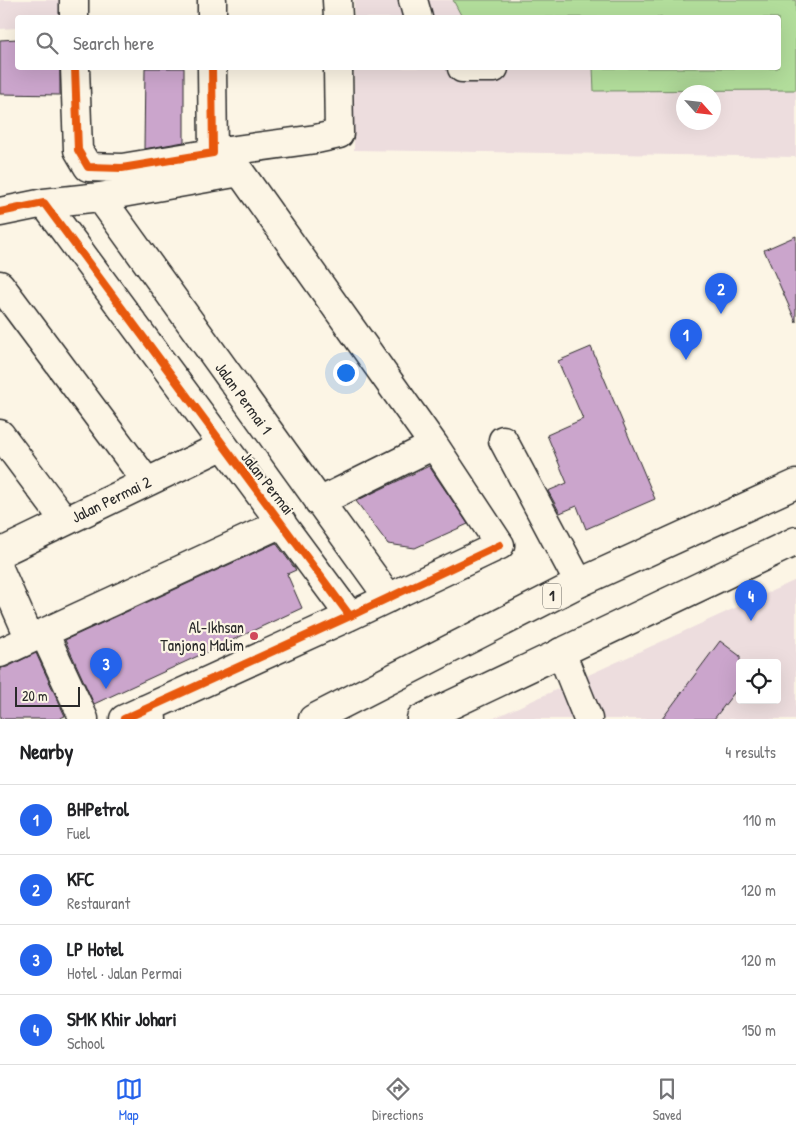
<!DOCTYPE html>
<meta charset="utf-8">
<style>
:root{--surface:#fff;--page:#f2f2f2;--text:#202124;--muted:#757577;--line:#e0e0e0;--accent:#2563eb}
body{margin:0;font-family:"Patrick Hand",sans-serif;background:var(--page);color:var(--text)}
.controls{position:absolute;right:15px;bottom:15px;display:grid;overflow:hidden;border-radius:5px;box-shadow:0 5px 20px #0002}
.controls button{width:45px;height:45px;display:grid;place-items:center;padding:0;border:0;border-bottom:1px solid var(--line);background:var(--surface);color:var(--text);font:25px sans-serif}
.compass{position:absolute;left:676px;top:85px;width:45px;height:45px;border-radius:50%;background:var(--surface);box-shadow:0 5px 20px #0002;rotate:117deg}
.scale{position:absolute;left:15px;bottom:12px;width:65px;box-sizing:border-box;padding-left:5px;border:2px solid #2b2b2b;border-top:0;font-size:14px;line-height:18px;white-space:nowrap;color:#2b2b2b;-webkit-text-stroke:4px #fcf5e5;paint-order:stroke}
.you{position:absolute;left:345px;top:372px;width:18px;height:18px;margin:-12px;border:4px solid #fff;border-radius:50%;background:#1a73e8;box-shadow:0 0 0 8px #1a73e833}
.badge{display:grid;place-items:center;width:32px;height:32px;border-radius:50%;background:var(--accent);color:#fff;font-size:16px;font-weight:700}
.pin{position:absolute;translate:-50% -41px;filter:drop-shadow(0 1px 2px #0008)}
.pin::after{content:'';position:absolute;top:26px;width:18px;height:15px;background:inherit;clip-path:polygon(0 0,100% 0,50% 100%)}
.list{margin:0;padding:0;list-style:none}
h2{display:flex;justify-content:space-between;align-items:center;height:65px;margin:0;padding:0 20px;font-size:21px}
h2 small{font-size:16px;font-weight:400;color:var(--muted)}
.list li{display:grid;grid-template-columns:32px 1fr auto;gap:15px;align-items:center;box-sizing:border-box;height:70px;padding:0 20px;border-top:1px solid var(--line)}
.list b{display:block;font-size:19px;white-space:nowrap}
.list p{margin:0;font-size:16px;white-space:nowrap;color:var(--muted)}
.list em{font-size:16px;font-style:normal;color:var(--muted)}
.icon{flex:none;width:28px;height:28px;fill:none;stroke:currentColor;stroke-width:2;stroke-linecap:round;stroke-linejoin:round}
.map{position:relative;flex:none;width:796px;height:719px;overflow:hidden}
.search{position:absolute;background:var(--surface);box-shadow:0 5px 20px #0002;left:15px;right:15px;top:15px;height:55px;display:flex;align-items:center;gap:12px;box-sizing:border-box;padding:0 18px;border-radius:5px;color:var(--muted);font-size:19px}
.sheet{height:345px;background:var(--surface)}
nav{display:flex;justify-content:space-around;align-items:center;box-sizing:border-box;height:70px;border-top:1px solid var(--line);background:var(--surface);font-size:14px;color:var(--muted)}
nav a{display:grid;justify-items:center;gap:2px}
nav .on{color:var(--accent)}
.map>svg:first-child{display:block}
.built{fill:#edddde;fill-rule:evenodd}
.green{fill:#b2dd9b;stroke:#6e8463}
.building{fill:#cba5cc;stroke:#2b2b2b}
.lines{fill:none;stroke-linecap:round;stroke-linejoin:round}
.minor-casing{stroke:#2b2b2b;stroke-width:31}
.major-casing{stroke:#2b2b2b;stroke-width:31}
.minor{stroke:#fcf5e5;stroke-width:28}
.major{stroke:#fcf5e5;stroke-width:28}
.cycleway-casing{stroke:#fcf5e5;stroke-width:11}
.cycleway{stroke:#e8590c;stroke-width:8}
.poi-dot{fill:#d1495b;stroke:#fcf5e5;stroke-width:2}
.labels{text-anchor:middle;stroke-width:4.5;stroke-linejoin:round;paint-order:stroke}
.shield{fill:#fcf5e5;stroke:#6a6863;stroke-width:1}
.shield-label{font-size:15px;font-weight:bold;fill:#2b2b2b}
.street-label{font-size:16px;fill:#2b2b2b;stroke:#fcf5e5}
.poi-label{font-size:16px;fill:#2b2b2b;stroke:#fcf5e5;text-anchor:end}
</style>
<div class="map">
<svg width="796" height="719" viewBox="0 0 796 719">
<rect width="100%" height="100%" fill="#fcf5e5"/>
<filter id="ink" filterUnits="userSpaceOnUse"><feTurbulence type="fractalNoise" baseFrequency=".02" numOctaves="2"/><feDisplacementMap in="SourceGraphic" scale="10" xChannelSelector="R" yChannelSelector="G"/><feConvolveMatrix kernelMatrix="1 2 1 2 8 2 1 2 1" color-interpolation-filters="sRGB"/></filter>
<g filter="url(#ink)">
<!-- built -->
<path class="built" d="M0,0H61L62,17L18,18L17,28L0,29Z
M354,0H796V157L354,150V68H778V18H354ZM684,92H714V122H684Z
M796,580V719H492ZM740,663H777V700H740Z"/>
<!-- green -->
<path class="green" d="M453,0H796V90L594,91L593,68H778V18L462,17Z"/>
<!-- building -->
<path class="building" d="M18,39V68H60V95L0,94V40Z
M145,68H184V142L144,149Z
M796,236V322L764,250Z
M591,347L655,499L586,529L577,506L560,513L548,491L567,483L547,435L583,419L558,361Z
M429,466L468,524L415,548L388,544L356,501Z
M276,543L296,570L287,574L302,608L94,704L65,640Z
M720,641L740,656V685L714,719H662Z
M36,653L65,716L58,719H0V668L7,667Z"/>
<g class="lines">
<defs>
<path id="minor" d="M74,0V18
M212,0V18
M337,0L338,18
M413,0L418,18
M75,68L78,150L88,167L122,168L213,153L316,139L339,134L338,68
M212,68L213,153
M462,68H494
M100,197L389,598
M44,203L100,197L240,172L434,445L319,502
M0,212L44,203L350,616
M0,285L147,482
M0,434L65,521
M503,440L579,583
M0,553L222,446
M0,571L30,639
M44,633L84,719
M561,652L588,719
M0,653L282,523
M124,719L350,616L500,545L434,445"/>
<path id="major" d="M143,710L152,719
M313,719L579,583L796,484
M421,719L796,541"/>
</defs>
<!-- minor casing -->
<use href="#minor" class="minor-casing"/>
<!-- major casing -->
<use href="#major" class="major-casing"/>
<!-- minor -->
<use href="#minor" class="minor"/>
<!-- major -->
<use href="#major" class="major"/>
<defs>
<path id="cycleway" d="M75,68L78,150L88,167L122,168L213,153L212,68
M0,212L44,203L350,616
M124,719L350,616L500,545"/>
</defs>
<!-- cycleway casing -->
<use href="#cycleway" class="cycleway-casing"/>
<!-- cycleway -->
<use href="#cycleway" class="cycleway"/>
</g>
</g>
<!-- markers -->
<circle class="poi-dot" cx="254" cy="636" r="5"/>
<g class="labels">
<!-- shield labels -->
<rect class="shield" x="543" y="583.5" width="18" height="25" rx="4"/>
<g class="shield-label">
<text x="552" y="601">1</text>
</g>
<!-- street labels -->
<g class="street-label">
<text transform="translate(244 398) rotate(54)" y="6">Jalan Permai 1</text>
<text transform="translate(268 483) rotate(52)" y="6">Jalan Permai</text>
<text transform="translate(111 499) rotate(-26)" y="6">Jalan Permai 2</text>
</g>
<!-- poi labels -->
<g class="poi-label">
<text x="244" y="633">Al-Ikhsan<tspan x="244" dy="18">Tanjong Malim</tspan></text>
</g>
</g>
</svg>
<div class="controls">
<button><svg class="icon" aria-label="locate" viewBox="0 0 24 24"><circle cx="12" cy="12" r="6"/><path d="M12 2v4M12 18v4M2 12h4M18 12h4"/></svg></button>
</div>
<svg class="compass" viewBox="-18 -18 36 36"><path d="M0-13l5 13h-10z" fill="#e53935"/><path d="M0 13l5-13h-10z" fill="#757577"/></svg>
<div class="scale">20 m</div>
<div class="you"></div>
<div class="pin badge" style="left:686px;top:360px">1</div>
<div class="pin badge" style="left:721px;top:314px">2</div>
<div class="pin badge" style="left:106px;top:689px">3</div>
<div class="pin badge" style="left:751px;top:621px">4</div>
<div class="search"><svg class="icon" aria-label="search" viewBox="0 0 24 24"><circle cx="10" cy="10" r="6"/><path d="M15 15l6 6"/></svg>Search here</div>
</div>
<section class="sheet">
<h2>Nearby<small>4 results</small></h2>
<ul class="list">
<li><span class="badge">1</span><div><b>BHPetrol</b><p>Fuel</p></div><em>110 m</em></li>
<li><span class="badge">2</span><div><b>KFC</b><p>Restaurant</p></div><em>120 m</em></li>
<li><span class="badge">3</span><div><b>LP Hotel</b><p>Hotel · Jalan Permai</p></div><em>120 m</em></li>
<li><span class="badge">4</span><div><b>SMK Khir Johari</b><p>School</p></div><em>150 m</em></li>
</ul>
</section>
<nav>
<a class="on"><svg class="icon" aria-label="map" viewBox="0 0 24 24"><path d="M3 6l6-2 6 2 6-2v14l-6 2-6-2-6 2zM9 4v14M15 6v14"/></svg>Map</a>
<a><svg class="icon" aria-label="directions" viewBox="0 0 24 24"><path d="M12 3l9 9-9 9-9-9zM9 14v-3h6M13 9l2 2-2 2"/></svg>Directions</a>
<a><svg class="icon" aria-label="saved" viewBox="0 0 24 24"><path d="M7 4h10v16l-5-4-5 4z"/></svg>Saved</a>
</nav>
